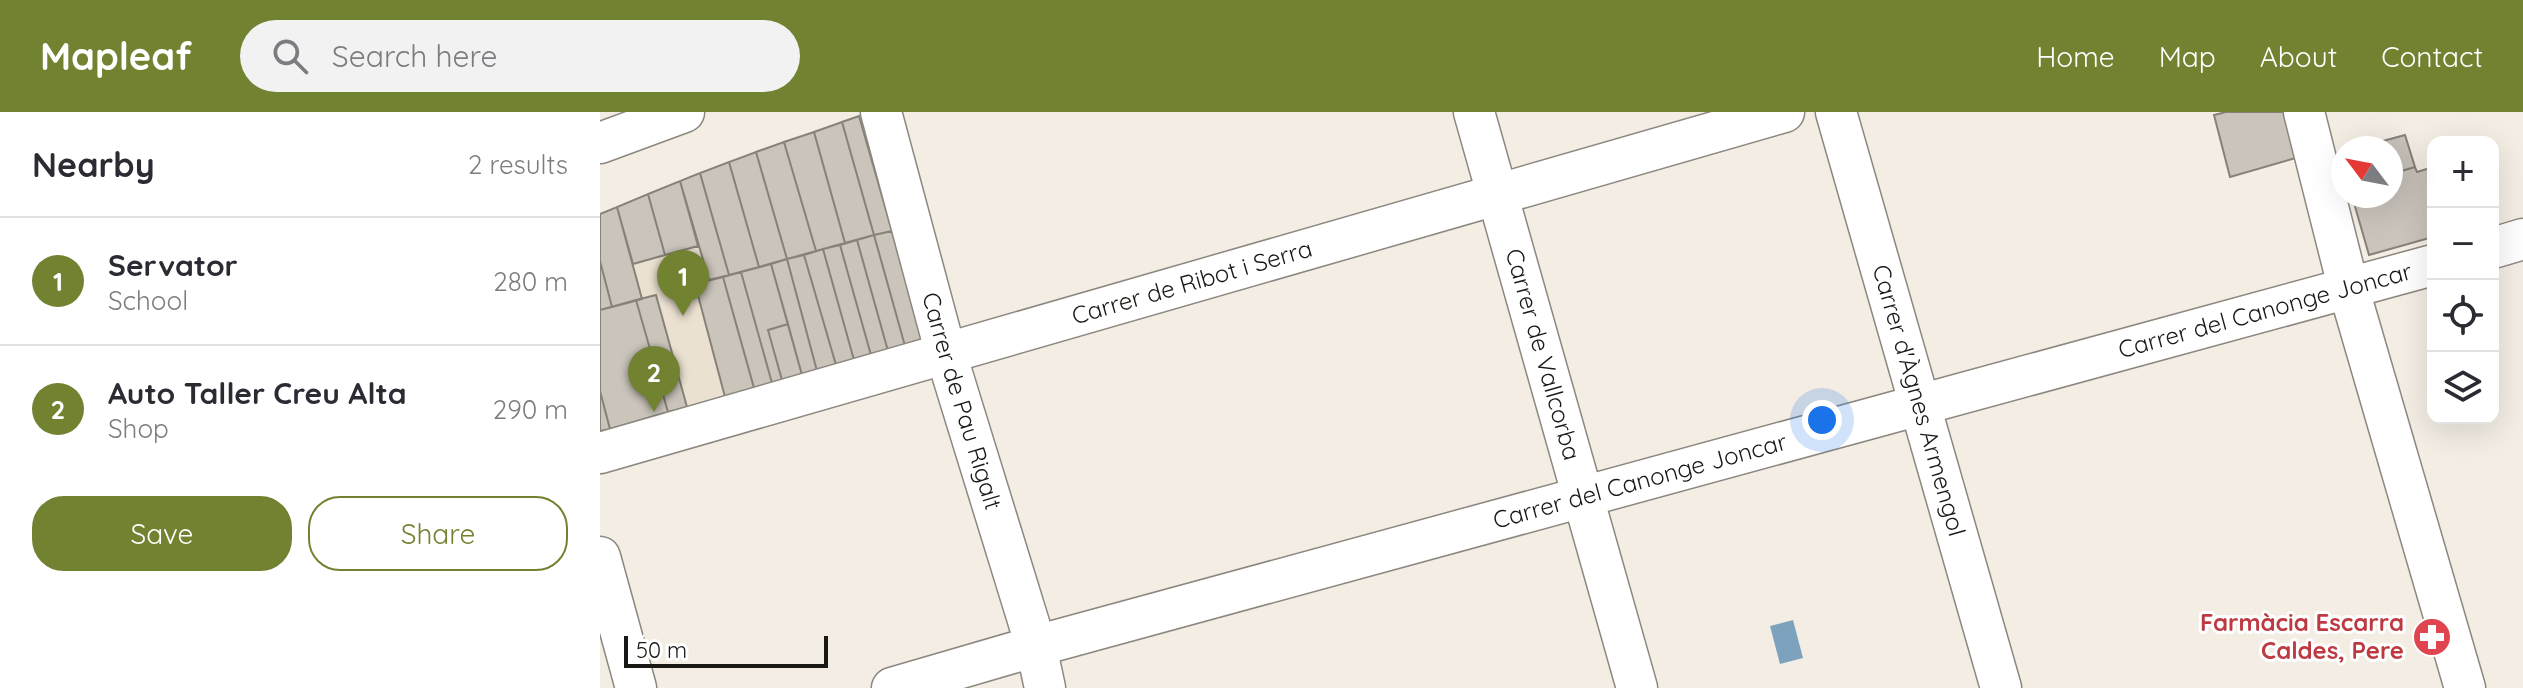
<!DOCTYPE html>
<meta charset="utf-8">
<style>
:root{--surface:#fff;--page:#f2f2f3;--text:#2b2b33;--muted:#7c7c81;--line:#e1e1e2;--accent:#718231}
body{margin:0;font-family:Quicksand,sans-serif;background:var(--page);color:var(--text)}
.controls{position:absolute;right:24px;top:24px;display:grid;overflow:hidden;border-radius:16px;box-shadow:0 8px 32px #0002}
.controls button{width:72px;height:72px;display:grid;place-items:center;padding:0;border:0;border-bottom:2px solid var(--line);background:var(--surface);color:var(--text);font:40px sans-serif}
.compass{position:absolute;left:1731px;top:24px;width:72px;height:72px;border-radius:50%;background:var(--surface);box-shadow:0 8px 32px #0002;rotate:302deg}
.scale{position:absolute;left:24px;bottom:20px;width:204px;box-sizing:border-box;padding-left:8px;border:4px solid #1a1815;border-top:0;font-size:22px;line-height:28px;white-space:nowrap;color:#1a1815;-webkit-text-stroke:6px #fff;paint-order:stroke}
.you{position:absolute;left:1222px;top:308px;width:28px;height:28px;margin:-20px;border:6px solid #fff;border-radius:50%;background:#1a73e8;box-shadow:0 0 0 12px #1a73e833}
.badge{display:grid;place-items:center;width:52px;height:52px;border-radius:50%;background:var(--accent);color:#fff;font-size:26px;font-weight:700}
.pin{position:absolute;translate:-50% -66px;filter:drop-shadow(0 2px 4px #0008)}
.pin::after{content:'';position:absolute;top:42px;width:28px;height:24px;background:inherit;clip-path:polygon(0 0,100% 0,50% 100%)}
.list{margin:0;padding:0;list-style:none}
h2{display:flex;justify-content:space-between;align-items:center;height:104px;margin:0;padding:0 32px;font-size:34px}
h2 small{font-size:26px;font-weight:400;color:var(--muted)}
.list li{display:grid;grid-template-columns:52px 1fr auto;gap:24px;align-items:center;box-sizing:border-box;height:128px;padding:0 32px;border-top:2px solid var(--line)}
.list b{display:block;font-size:30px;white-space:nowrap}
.list p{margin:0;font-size:26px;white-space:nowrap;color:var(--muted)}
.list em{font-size:26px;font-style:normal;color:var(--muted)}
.actions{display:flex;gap:16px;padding:24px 32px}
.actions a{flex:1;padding:18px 0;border:2px solid var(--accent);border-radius:32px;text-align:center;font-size:28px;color:var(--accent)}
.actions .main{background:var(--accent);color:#fff}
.icon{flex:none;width:44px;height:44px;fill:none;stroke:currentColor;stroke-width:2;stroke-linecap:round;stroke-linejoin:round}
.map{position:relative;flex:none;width:1923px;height:576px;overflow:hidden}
header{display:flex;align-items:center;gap:48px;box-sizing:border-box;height:112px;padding:0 40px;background:var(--accent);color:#fff}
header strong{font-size:38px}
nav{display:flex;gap:44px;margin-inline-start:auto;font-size:28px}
.search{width:560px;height:72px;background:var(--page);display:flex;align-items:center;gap:20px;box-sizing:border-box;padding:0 28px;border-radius:44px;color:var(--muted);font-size:30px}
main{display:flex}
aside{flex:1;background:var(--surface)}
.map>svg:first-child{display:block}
.built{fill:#ebe1d1}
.water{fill:#7ca2bd}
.building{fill:#cac4bb;stroke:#878179;stroke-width:2}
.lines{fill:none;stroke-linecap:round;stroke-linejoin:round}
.minor-casing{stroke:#8c877f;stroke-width:43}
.minor{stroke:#fff;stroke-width:40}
.labels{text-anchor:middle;stroke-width:6;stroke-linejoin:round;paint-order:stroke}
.street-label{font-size:24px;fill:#1a1815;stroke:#fff}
.health-label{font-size:24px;font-weight:bold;fill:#be3a42;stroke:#fff;text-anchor:end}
</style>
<header>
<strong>Mapleaf</strong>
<div class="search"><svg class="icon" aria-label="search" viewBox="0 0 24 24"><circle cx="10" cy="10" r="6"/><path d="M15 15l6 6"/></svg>Search here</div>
<nav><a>Home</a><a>Map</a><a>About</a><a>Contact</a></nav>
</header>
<main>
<aside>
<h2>Nearby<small>2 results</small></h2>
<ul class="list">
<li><span class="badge">1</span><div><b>Servator</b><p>School</p></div><em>280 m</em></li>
<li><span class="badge">2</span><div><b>Auto Taller Creu Alta</b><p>Shop</p></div><em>290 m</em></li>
</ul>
<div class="actions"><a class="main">Save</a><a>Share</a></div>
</aside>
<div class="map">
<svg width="1923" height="576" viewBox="0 0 1923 576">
<rect width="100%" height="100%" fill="#f3ede4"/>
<!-- built -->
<path class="built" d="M98,134L109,168L96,172L125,285L87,295L57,183L42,187L33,152Z"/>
<!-- water -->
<path class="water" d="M1193,508L1203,546L1180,552L1170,514Z"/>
<!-- building -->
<path class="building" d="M1626,0H1686L1699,45L1630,65L1614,3Z
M259,4L292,119L274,123L242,10Z
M242,10L274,123L245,131L214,20Z
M214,20L245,131L216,139L184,30Z
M1805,23L1815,55L1791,62V36H1786L1783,29Z
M184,30L216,139L187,147L156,40Z
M156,40L187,147L159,155L129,50Z
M129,50L159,155L129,163L100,61Z
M1815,55L1817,60L1833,55V125L1769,143L1752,84H1791V62Z
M100,61L129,163L109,168L80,69Z
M80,69L98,134L65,143L48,82Z
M48,82L65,143L33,152L17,95Z
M17,95L42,187L12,195L0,149V102Z
M292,119L323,229L305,234L274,123Z
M274,123L305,234L288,239L257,128Z
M257,128L288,239L271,243L240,133Z
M240,133L271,243L254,248L223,137Z
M223,137L254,248L236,253L204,143Z
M204,143L236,253L217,259L187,147Z
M187,147L217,259L202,263L171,152Z
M0,149L12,195L0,198Z
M171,152L188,212L168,218L182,268L172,271L141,160Z
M141,160L172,271L154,276L123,165Z
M123,165L154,276L125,285L95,172Z
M56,183L87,295L68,300L36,188Z
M36,188L68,300L10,317L0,279V198Z
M188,212L202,263L182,268L168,218Z
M0,279L10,317L0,319Z"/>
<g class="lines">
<defs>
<g id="minor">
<path id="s1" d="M281,0L346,242L436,534L445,576"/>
<path id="s2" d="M874,0L1037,576"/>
<path id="s3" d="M1236,0L1401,576"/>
<path d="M1704,0L1749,178L1865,576"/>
<path d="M0,31L84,0"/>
<path d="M1893,136L1923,127"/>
<path id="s4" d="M0,341L1184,0"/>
<path d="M0,445L36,576"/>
<path id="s5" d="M292,576L436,534L1833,153"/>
</g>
</defs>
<!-- minor casing -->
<use href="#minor" class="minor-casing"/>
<!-- minor -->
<use href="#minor" class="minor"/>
</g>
<!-- icons -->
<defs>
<symbol id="pharmacy-disc" viewBox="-11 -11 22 22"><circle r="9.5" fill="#e0444e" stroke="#fff"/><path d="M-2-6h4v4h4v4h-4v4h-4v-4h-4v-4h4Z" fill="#fff"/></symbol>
</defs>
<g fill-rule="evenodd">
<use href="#pharmacy-disc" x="1810" y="503" width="44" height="44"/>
</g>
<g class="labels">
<!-- street labels -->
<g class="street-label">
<text dy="8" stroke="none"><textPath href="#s4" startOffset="616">Carrer de Ribot i Serra</textPath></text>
<text dy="8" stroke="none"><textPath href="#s5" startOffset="1424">Carrer del Canonge Joncar</textPath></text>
<text dy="8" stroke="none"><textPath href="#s2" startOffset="252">Carrer de Vallcorba</textPath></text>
<text dy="8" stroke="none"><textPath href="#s3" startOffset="300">Carrer d'Àgnes Armengol</textPath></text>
<text dy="8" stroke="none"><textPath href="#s1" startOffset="300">Carrer de Pau Rigalt</textPath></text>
<text dy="8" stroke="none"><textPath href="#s5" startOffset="776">Carrer del Canonge Joncar</textPath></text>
</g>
<!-- health labels -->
<g class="health-label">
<text x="1804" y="519">Farmàcia Escarra<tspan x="1804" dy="28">Caldes, Pere</tspan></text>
</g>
</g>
</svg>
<div class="controls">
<button>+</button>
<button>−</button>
<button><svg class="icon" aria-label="locate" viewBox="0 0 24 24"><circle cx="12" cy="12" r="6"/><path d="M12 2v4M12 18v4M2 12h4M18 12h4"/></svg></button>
<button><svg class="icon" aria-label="layers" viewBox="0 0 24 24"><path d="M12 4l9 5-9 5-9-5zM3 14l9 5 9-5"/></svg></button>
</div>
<svg class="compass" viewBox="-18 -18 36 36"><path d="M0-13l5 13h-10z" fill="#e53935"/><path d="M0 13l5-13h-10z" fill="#7c7c81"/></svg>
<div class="scale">50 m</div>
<div class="you"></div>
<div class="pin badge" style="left:83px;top:204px">1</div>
<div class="pin badge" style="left:54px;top:300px">2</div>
</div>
</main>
